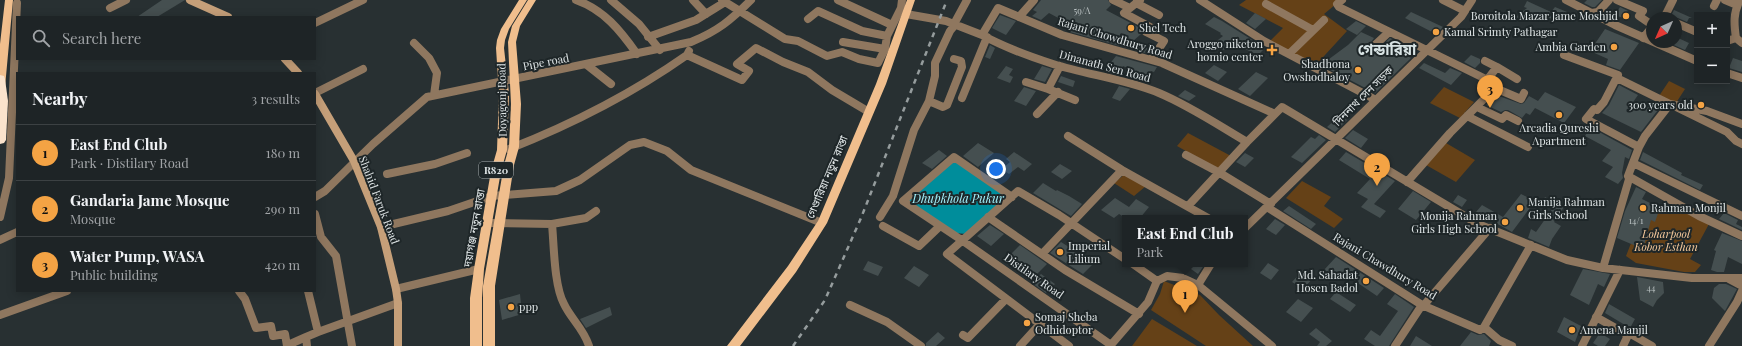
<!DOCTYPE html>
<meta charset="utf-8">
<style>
:root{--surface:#1e2426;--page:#2b3032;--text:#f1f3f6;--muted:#a1a4a7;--line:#3c4143;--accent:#f4a344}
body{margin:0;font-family:"Playfair Display","Noto Sans Bengali",serif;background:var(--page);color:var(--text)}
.controls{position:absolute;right:12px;top:12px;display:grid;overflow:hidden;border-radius:0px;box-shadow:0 2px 10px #0003}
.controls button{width:36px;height:36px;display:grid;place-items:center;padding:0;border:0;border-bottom:1px solid var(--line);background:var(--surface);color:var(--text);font:20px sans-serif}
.compass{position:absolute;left:1646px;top:12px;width:36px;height:36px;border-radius:50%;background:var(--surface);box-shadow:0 2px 10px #0003;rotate:225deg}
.you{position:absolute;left:996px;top:169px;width:14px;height:14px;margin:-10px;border:3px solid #fff;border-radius:50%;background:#1a73e8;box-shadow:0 0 0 6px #1a73e833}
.badge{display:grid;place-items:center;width:26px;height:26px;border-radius:50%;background:var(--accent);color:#111;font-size:13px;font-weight:700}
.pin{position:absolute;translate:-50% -33px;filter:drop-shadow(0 1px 2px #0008)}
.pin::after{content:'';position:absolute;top:21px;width:14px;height:12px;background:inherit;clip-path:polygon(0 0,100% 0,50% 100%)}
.popup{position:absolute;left:1122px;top:215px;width:126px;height:52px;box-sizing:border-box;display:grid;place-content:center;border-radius:0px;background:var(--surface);filter:drop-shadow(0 1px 3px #0005);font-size:13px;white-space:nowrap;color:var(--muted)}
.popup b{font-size:15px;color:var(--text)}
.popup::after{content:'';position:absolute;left:50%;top:100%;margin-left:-8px;border:8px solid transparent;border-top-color:var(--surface)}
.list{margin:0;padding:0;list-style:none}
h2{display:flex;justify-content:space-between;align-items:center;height:52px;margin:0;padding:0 16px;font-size:17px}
h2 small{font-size:13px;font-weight:400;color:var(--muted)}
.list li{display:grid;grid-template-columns:26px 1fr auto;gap:12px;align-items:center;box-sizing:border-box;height:56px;padding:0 16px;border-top:1px solid var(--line)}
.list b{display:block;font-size:15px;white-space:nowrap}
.list p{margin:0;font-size:13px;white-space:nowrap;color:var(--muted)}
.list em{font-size:13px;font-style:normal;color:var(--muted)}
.icon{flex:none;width:22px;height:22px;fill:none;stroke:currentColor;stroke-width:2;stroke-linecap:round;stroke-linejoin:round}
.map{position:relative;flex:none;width:1742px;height:346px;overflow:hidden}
.search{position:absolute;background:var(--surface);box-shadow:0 2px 10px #0003;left:16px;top:16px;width:300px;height:44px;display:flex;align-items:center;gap:10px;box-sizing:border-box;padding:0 14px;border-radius:0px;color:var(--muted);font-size:15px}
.panel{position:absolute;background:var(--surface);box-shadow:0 2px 10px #0003;left:16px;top:72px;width:300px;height:220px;border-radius:0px}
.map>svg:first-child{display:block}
.green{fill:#654117}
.water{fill:#008d9b}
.building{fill:#454f50}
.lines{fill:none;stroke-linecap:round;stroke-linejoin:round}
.street{stroke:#8f775f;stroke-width:8}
.secondary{stroke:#c59f79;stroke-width:8}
.primary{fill:#f0be8d;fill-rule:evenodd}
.highway{fill:#fbe3cc;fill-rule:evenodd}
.rail{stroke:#959c9d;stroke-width:2.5;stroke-dasharray:5 5;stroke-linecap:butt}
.poi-dot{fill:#f4a344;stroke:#1e2628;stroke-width:1.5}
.labels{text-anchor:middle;stroke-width:4;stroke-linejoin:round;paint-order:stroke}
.number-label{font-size:9px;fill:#b9c0c1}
.shield{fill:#1e2628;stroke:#a6acae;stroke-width:1}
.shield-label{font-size:10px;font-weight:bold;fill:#e0e6e7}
.poi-label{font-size:11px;fill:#e0e6e7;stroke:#1e2628;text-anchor:start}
.street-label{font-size:11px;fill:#e0e6e7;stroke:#1e2628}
.park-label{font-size:11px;font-style:italic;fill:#f7ca9c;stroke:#1e2628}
.water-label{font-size:12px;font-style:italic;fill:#a1f0fb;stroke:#1e2628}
.district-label{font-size:15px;font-weight:bold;fill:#d8e3e4;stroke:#1e2628}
</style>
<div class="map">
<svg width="1742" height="346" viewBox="0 0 1742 346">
<rect width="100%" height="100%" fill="#283032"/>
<!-- green -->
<path class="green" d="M1246,0H1341L1324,14L1347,31L1314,67L1269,42L1283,28L1239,5Z
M1669,81L1685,89L1676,103L1659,96Z
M1444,87L1474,102L1460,118L1430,103Z
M1188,133L1231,156L1219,170L1177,146Z
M1446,143L1475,160L1456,182L1426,165Z
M1125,174L1146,186L1134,196L1114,183Z
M1302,181L1331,197L1324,206L1343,219L1334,228L1286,198Z
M1652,206L1672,214L1677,207L1709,224L1690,259L1701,265L1695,272H1684L1636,263L1626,256L1637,228Z
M1164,281L1200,295L1219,315L1253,346H1206L1151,310L1160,294Z
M1152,319L1197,346H1132Z"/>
<!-- water -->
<path class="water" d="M955,160L1008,197L967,234L954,233L907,201Z"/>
<!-- building -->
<path class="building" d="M162,0H185L157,17H137Z
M1041,0H1108L1111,5L1106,10L1142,29L1141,34L1132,42L1152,50L1149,54L1070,32L1075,27L1049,13L1041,20L1032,16L1037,12L1033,10Z
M1587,0H1602L1595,7H1592L1584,3Z
M1527,1L1551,12L1555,7L1567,12L1559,22L1536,12L1527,22L1516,17L1527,8L1524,7Z
M1620,7L1628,11L1623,18L1615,15Z
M1674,10L1692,18H1689L1687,22L1678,18H1670Z
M1411,12L1426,19L1443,27L1436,34L1405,18Z
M1255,13L1266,19L1255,29L1246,23Z
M1000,15L1016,21L1006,35L992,28Z
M1214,17L1222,21L1265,48L1258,55L1232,43L1224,50L1213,44L1223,36L1220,34L1221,33L1205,24Z
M1356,21L1366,26L1357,35L1346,29Z
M1605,29L1639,43L1620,70L1606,65L1608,59L1590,51Z
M1361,32L1374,38L1369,45V48L1372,51L1377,50L1390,38L1402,44L1395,50L1411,58L1375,93L1321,65L1348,45Z
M1676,37L1689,43L1685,50L1667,42H1676Z
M990,45L995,48L990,59L985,57Z
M1471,55L1480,59V63L1475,68L1464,62Z
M1116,56L1157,67L1154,72L1151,71L1143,82L1134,79L1139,73L1123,66L1118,75L1104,71Z
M1733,58L1742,61V72L1729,68Z
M1424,63L1445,73L1450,68L1462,73L1451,85L1419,68Z
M1214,65L1227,72L1218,81L1205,73Z
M1006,66L1013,69L1009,75L1013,77L1010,83L997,78Z
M1042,66L1052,69L1045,82L1034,79Z
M1256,72L1268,78L1250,96L1238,89Z
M1061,76L1075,81L1073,87L1058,82Z
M1619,85L1638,95L1631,105L1645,111L1652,101L1661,106L1641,132L1602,113L1609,105Z
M1119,86L1130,89L1120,101L1112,98Z
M1024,87L1036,91L1026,106L1014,101Z
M1185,90L1196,96L1189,101L1178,96Z
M1545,92L1576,107L1564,123L1535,108L1530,115L1526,113L1522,118L1508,110H1505L1501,112L1486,105L1496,95L1521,104L1524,103L1529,96L1538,101Z
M1339,116L1347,120L1335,132L1327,127Z
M1590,127L1632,150L1629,159L1625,157L1622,173L1623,178L1618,184L1605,177L1613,167L1602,161L1611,150L1585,136Z
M1353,130L1368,139L1361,148L1345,138Z
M1319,135L1326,140L1302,163L1291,157L1311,137L1315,139Z
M978,143L994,153L978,167L963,156Z
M939,150L947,156L932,169L922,163Z
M1014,152L1032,164L1024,171L1018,167L1009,174L1002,169L1010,162L1006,159Z
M1346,152L1395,181L1374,204L1386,211L1380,218L1361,207L1368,199L1357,193L1370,179L1339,160Z
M1643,152L1682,173L1681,175L1703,185L1700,190L1640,160Z
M1245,153L1254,158L1245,167L1236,162Z
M1060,164L1072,171L1062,179L1051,172Z
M1043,183L1056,191L1057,190L1069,196L1082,204L1071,216L1033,193Z
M1636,187L1646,192L1642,199L1660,208L1655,222L1651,220L1643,249L1617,238L1625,211Z
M1413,191L1431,202L1416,220L1398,209Z
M1521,194L1535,201L1512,232L1476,212L1482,205L1503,217Z
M1458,195L1467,200L1462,207L1453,202Z
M1545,197L1564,207L1554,222L1561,226L1552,239L1549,247L1528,238L1531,229L1536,232L1553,208L1542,203Z
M1115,198L1129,207L1136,199L1149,207L1140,218H1126L1119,214L1114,218L1101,210Z
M1289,206L1316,224L1311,229L1283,211Z
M1724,213L1738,220L1736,224L1742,227V230L1719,219Z
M1275,219L1285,225L1276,235L1266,229Z
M990,225L1004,234L991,246L977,236Z
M1722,233L1742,241V264L1728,257L1724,272H1717L1711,270L1716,251L1714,250Z
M1061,242L1094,263L1083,274L1050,253Z
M1020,245L1047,264L1036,275L1009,256Z
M1336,257L1384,288L1377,296L1343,273L1337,279L1324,270Z
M868,261L883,267L878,276L863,270Z
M1268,263L1279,270L1271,280L1260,273Z
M1184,264H1205L1198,274Z
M914,266L929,275L919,287L904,278Z
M1304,269L1315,276L1303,289L1292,282Z
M1583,269L1610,274L1604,287L1598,284L1589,305L1570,295Z
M1041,274L1055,284L1046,293L1032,283Z
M1637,277L1663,282L1664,293L1657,300L1653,307L1640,300Z
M1719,284H1726L1737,289L1725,311L1712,298L1714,288Z
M1336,292L1356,305L1350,312L1330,299Z
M520,294L522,314L502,320L499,300Z
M1395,294L1414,307L1389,346H1375L1364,339L1371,330L1380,336L1398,311L1387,304Z
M1298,299L1313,308L1301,322L1286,312Z
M1609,304L1635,319L1630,328L1605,313Z
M610,307L612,315L586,328L580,319Z
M1564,317L1581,326L1575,342L1557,332Z
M1316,328L1332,341L1326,346H1317L1320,342L1309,334Z
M938,332L945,338L936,346H926V343Z
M1471,332L1478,335L1484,334L1491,341L1489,346H1460Z
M1600,333L1610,339L1605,346H1598L1593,343Z
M1416,336L1432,346H1410Z"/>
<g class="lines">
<!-- street -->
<path class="street" d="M576,0C604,10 620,30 637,54
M611,0L639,24L660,50
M693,0L706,14
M722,0L785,39L798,41L827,56L842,52L859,59L878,63L885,49L887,36L901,8L902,0
M838,0L892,25
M1113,0L1130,8
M1140,0L1124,13L1152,28L1146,32L1164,41L1152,59
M1200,0L1264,41L1376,100
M1342,0L1337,4L1339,7L1498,85L1450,133L1407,182
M1443,0L1465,11
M1566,0L1615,25L1697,61
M1617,0L1643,11L1639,16L1652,25
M1725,0L1737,5
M1740,0C1733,13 1734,24 1736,38L1742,43
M1136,3L1159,15
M1266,4L1313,30
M1714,6L1717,0
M110,8L126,0
M1592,13L1598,12L1609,0
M906,14L946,21L982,35L998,8L1062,35L1162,63L1275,114L1282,107L1478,224L1567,260L1603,268L1692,278H1742
M1019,17L1034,0
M1664,18L1673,0
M808,19L818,11L862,31L887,36
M315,23L363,0
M1676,23L1697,32
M954,24L967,0
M982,35C1004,47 1028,56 1053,64C1088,75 1125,79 1159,93C1190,106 1218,125 1247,142L1275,114
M648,37L696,20L725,2
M1643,38L1652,27
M1727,41L1736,38
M843,42L885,49
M414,43L429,58L437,73L434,95
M1374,46L1389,32
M1289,54L1324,20
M687,55L742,80L749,71L737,64L756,48L783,62L808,72L832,90L869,112
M1564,55L1618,75L1604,102L1597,110L1594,109L1586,119L1639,147
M1485,61L1497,67
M587,65L611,84
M1060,66L1048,89L1075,100
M1727,73L1742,78
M1617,78L1727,132L1736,141L1742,144
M1487,80L1497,67L1517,79
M1026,82L1048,89
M1495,88L1521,99L1524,93
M315,93L363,69
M962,98L987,37
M929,101L943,107L947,105L962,67L961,61L954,59
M1477,107L1502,119L1506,115L1518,121
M1037,114L1058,92
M1467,116L1528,147
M1068,136L1122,170L1208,218
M509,149C570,125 633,93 687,55L689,51
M1186,155L1220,173L1271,204
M1633,163L1742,216
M387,174L435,164L467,153
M1628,176L1699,216L1742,236
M315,197L325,191L373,144L427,97L691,42C718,31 731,20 751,0
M1012,197L954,157L903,201L963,241L1111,345
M1188,206L1247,142
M1267,207L1422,305L1480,330L1484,327L1499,340L1512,346
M315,214L321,237L336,256L352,346
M0,217L9,178L17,3
M880,217L893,196L914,130L929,101L935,76V63L950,31L955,25
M988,217L1065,270L1139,314
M488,223L552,224L586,218L596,211
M552,224C554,245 554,286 564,304C571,319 584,329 589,346
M883,226L919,246L940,226
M381,227L448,211L492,196L556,191L580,180L630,145L644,142L667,151L691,170L822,223
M1245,228L1461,17L1472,0
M0,240L17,232
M1042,254L1122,170
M1133,264L1157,281
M1603,268L1629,179L1628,176L1639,147L1645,136L1670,104L1707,111L1742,124
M1729,279L1742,286
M1198,285L1211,264
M396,289L479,269
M239,291L245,299L256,328L271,326L273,336L285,334L287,346
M850,305L887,322L921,346
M1424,305L1490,228
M0,315L67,291
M1596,317L1628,335
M1484,327L1531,245
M318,332L398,303
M963,335L968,338L1006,299
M288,345L306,337
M307,346L306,337L318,332L308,291
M1020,346L1040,324
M1069,346L947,254L1018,191L1059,215L1125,259
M1110,346L1148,302L1157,281L1167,276L1183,278L1198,285L1272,346
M1395,346L1422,305
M1582,346L1620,270
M1623,346L1629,333L1652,346
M1709,346L1737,302L1742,291"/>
<!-- secondary -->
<path class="secondary" d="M190,0L228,17
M285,59L298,73
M315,94L354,161L381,227L396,289L398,303V346"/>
<!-- primary -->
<path class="primary" d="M5,0H13L5,87L0,90V44Z
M519,0H527L509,29L505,40L504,48L509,94L507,150L501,171L484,269L482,298V346H470V298L474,269L491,171L497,150L499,94L496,48L497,40L501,29Z
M528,0H536L520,26L516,42L521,104L519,147L514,165L495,286V346H483V286L504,165L509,147L511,104L508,42L512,26Z
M907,0H915L886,84L827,223L796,272L740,346H727L788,266L818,221L876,84Z"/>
<!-- highway -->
<path class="highway" d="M0,75L4,76L5,79L8,101L6,140L4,143L0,144Z"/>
<!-- rail -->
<path class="rail" d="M793,346L825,300L861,218L947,0"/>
</g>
<!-- markers -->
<g class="poi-dot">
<circle cx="1626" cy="16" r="4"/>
<circle cx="1131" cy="28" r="4"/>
<circle cx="1436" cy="32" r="4"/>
<circle cx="1614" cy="47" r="4"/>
<path d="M1270 44h4v4h4v4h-4v4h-4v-4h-4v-4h4z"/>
<circle cx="1358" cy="70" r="4"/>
<circle cx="1701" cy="105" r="4"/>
<circle cx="1559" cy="115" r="4"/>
<circle cx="1520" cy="208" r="4"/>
<circle cx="1643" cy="208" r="4"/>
<circle cx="1505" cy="222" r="4"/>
<circle cx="1060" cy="252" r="4"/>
<circle cx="1366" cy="281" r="4"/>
<circle cx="511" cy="307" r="4"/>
<circle cx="1027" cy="323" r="4"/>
<circle cx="1572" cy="330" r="4"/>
</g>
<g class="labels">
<!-- number labels -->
<g class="number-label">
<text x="1082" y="14">59/A</text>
<text x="1636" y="224">14/1</text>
<text x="1651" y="291">44</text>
</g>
<!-- shield labels -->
<rect class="shield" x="479" y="162" width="34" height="16" rx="3"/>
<g class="shield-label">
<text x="496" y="174">R820</text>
</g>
<!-- poi labels -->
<g class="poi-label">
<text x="1618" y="20" text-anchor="end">Boroitola Mazar Jame Moshjid</text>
<text x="1139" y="32">Shel Tech</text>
<text x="1444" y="36">Kamal Srimty Pathagar</text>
<text x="1263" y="48" text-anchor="end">Aroggo niketon<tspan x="1263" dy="13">homio center</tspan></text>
<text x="1606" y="51" text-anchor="end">Ambia Garden</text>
<text x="1350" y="68" text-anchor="end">Shadhona<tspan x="1350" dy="13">Owshodhaloy</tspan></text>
<text x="1693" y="109" text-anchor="end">300 years old</text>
<text x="1559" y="132" text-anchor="middle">Arcadia Qureshi<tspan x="1559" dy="13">Apartment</tspan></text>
<text x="1528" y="206">Manija Rahman<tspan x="1528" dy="13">Girls School</tspan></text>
<text x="1651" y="212">Rahman Monjil</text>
<text x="1497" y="220" text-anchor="end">Monija Rahman<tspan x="1497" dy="13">Girls High School</tspan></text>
<text x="1068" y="250">Imperial<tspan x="1068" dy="13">Lilium</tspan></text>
<text x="1358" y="279" text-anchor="end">Md. Sahadat<tspan x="1358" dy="13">Hosen Badol</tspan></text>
<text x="519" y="311">ppp</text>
<text x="1035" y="321">Somaj Sheba<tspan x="1035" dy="13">Odhidoptor</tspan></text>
<text x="1580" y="334">Amena Manjil</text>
</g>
<!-- street labels -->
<g class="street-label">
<text transform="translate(1115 38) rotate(17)" y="4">Rajani Chowdhury Road</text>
<text transform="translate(546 62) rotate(-11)" y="4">Pipe road</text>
<text transform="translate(1105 66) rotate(15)" y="4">Dinanath Sen Road</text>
<text transform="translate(1363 96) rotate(-45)" y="4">দিননাথ সেন সড়ক</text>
<text transform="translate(502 100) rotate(-91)" y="4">Doyagonj Road</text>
<text transform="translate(827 177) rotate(-67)" y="4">গেণ্ডারিয়া নতুন রাস্তা</text>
<text transform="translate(379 200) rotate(69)" y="4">Shahid Faruk Road</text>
<text transform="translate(474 228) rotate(-80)" y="4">দয়াগঞ্জ নতুন রাস্তা</text>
<text transform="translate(1385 266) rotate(31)" y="4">Rajani Chawdhury Road</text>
<text transform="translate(1034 276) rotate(35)" y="4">Distilary Road</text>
</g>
<!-- park labels -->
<g class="park-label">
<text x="1666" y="238">Loharpool<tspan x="1666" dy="13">Kobor Esthan</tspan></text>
</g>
<!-- water labels -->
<g class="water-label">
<text x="958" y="203">Dhupkhola Pukur</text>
</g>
<!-- district labels -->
<g class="district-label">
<text x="1387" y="55">গেন্ডারিয়া</text>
</g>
</g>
</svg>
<div class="controls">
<button>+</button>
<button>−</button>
</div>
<svg class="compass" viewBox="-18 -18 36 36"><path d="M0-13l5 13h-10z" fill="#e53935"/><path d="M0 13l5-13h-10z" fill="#a1a4a7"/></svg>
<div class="you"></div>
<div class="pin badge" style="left:1185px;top:313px">1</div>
<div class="popup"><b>East End Club</b>Park</div>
<div class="pin badge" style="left:1377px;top:186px">2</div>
<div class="pin badge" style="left:1490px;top:108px">3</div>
<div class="search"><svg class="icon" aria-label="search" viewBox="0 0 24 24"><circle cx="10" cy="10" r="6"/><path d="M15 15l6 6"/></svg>Search here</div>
<section class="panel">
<h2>Nearby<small>3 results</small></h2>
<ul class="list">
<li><span class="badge">1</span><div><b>East End Club</b><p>Park · Distilary Road</p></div><em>180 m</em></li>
<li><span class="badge">2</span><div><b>Gandaria Jame Mosque</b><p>Mosque</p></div><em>290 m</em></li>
<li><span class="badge">3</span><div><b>Water Pump, WASA</b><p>Public building</p></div><em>420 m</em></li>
</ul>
</section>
</div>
